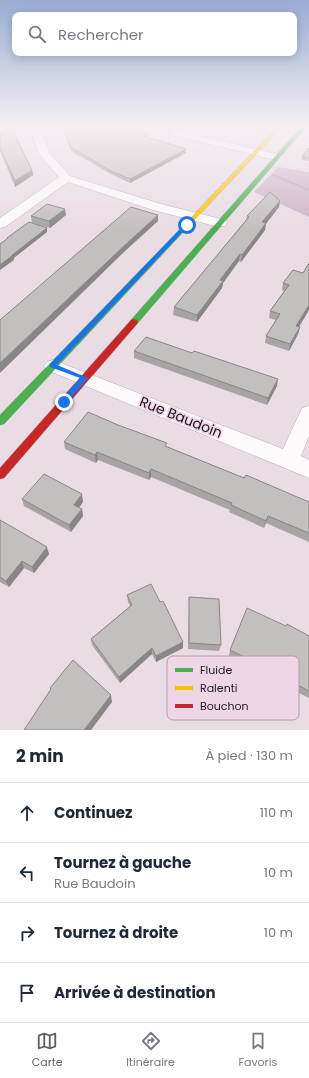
<!DOCTYPE html>
<html lang="fr">
<meta charset="utf-8">
<style>
:root{--surface:#fff;--page:#f6f6f7;--text:#1f2937;--muted:#747a83;--line:#e0e1e3;--accent:#665c62}
body{margin:0;font-family:Poppins,sans-serif;background:var(--page);color:var(--text)}
.stop{position:absolute;width:12px;height:12px;margin:-9px;border:3px solid #1a73e8;border-radius:50%;background:#fff}
.stop.end{background:#1a73e8;border-color:#fff;box-shadow:0 1px 4px #0008}
.list{margin:0;padding:0;list-style:none}
h2{display:flex;justify-content:space-between;align-items:center;height:52px;margin:0;padding:0 16px;font-size:17px}
h2 small{font-size:13px;font-weight:400;color:var(--muted)}
.list li{display:grid;grid-template-columns:26px 1fr auto;gap:12px;align-items:center;box-sizing:border-box;height:60px;padding:0 16px;border-top:1px solid var(--line)}
.list b{display:block;font-size:15px;white-space:nowrap}
.list p{margin:0;font-size:13px;white-space:nowrap;color:var(--muted)}
.list em{font-size:13px;font-style:normal;color:var(--muted)}
.icon{flex:none;width:22px;height:22px;fill:none;stroke:currentColor;stroke-width:2;stroke-linecap:round;stroke-linejoin:round}
.map{position:relative;flex:none;width:309px;height:730px;overflow:hidden}
.search{position:absolute;background:var(--surface);box-shadow:0 2px 10px #0003;left:12px;right:12px;top:12px;height:44px;display:flex;align-items:center;gap:10px;box-sizing:border-box;padding:0 14px;border-radius:8px;color:var(--muted);font-size:15px}
.sheet{height:292px;background:var(--surface)}
nav{display:flex;justify-content:space-around;align-items:center;box-sizing:border-box;height:56px;border-top:1px solid var(--line);background:var(--surface);font-size:11px;color:var(--muted)}
nav a{display:grid;justify-items:center;gap:2px}
nav .on{color:var(--accent)}
.map>svg:first-child{display:block}
.forest{fill:#cfb4c6}
.lines{fill:none;stroke-linecap:round;stroke-linejoin:round}
.stream{fill:#c0a1b5;fill-rule:evenodd}
.street-casing{stroke:#b7adb4;stroke-width:1}
.fast-casing{stroke:#b7adb4;stroke-width:1}
.slow-casing{stroke:#b7adb4;stroke-width:1}
.jam-casing{stroke:#b7adb4;stroke-width:1}
.street{fill:#fcfafb;fill-rule:evenodd}
.fast{fill:#4caf50;fill-rule:evenodd}
.slow{fill:#ffc107;fill-rule:evenodd}
.jam{fill:#c62828;fill-rule:evenodd}
.wall{fill:#a9a4a4}
.shaded-wall{fill:#898686}
.building{fill:#c4bfbf;stroke:#898686}
.route{fill:#1a73e8}
.labels{text-anchor:middle;stroke-width:3.5;stroke-linejoin:round;paint-order:stroke}
.street-label{font-size:14px;fill:#1f171c;stroke:#efd6e6}
.key{fill:#efd6e6;stroke:#b19da9;stroke-width:1}
.key-label{font-size:11px;fill:#1f171c}
</style>
<div class="map">
<svg width="309" height="730" viewBox="0 0 309 730">
<rect width="100%" height="100%" fill="#e9dce5"/>
<!-- forest -->
<path class="forest" d="M231,127H269L264,134Z
M278,167L309,172V217L254,192Z"/>
<g class="lines">
<!-- stream -->
<path class="stream" d="M252,127H256L259,130L256,131Z
M272,174H274L309,189V191L272,176Z"/>
<defs>
<path id="street" d="M30,127H40L49,153L70,176L161,204L225,220L227,223L225,226H215L153,210L68,182L5,227L0,228V218L59,177L39,154Z
M167,127H177L182,132L281,155L282,157L277,160L174,136Z
M53,360L283,449L302,408L309,406V436L301,456L309,460V478L47,370L44,366L47,362Z"/>
<path id="fast" d="M301,127H306L137,324H131L130,322L131,320Z
M185,225L187,226V228L4,424L0,425V415L183,226Z"/>
<path id="slow" d="M277,127H282L187,228H183V226Z"/>
<path id="jam" d="M134,319L137,320L138,322L137,324L4,478L0,479V468L131,320Z"/>
</defs>
<!-- street casing -->
<use href="#street" class="street-casing"/>
<!-- fast casing -->
<use href="#fast" class="fast-casing"/>
<!-- slow casing -->
<use href="#slow" class="slow-casing"/>
<!-- jam casing -->
<use href="#jam" class="jam-casing"/>
<!-- street -->
<use href="#street" class="street"/>
<!-- fast -->
<use href="#fast" class="fast"/>
<!-- slow -->
<use href="#slow" class="slow"/>
<!-- jam -->
<use href="#jam" class="jam"/>
</g>
<!-- wall -->
<path class="wall" d="M65,127H78V128L149,138L186,149V153L130,183L109,173L76,154V156L75,153L71,151L64,133L63,130L66,129Z
M0,135L32,170L33,175L15,187L0,151Z
M309,148V161L302,160V156Z
M280,201L279,207L266,223L265,230L241,262L239,261L223,283L222,288L197,322L173,315L174,307L246,220L247,216Z
M66,215L50,228L32,223L31,216Z
M309,263V310L299,327H300L298,334L289,351L265,343L266,336L276,320L269,318L270,311L284,291L282,290L283,283L303,273Z
M134,351L277,386L267,405L134,358Z
M64,442L167,447L244,478L309,502V542L266,523L264,528L229,512L230,510L151,477L149,480L98,460L96,463L65,449Z
M22,499L83,502L79,508L82,509L83,516L71,532L24,506Z
M0,520L49,554L34,573L24,568L9,587L0,582Z
M127,595L183,648L156,662L152,654L120,683L92,645L91,639L130,606L128,602Z
M189,597L221,645L219,651L188,649Z
M286,626L309,636V698L291,689V690L267,677V676L229,656L230,650Z"/>
<!-- shaded-wall -->
<path class="shaded-wall" d="M186,149V153L130,183V179Z
M32,170L33,175L15,187V181Z
M280,201L279,207L262,229V222Z
M65,209L66,215L50,228L49,221Z
M158,215V221L124,252L0,373V363L124,246Z
M266,223L265,230L241,262L242,255Z
M47,228V232L14,258V260L0,270V265L12,255Z
M240,254L239,261L223,283L222,288L197,322V315L220,280Z
M309,305V310L295,333L296,326Z
M300,327L298,334L289,351L290,344Z
M278,379L277,386L267,405L268,398Z
M97,452L98,460L96,463L95,455Z
M151,469V477L149,480V473Z
M82,494L83,502L75,512L74,505Z
M82,509L83,516L71,532L69,525Z
M268,516L266,523L264,528L266,521Z
M47,547L49,554L34,573L32,567Z
M22,561L24,568L9,587L6,581Z
M183,642V648L156,662V656Z
M152,648V654L120,683L119,677Z
M111,695L112,702L91,730H84Z"/>
<!-- building -->
<path class="building" d="M7,127H11L32,170L15,181L0,148V135Z
M66,127H78V128L88,127H141L149,135L144,136L186,149L130,179L109,170L76,150V152L74,149L71,147L63,130L67,129Z
M309,148V158L302,156Z
M270,192L280,201L262,222L266,223L258,234L242,255L240,254L220,280L223,281L197,315L174,307L249,217L247,216Z
M47,204L65,209L49,221L31,216Z
M131,207L158,215L124,246L0,363V320Z
M29,222L47,228L12,255H13L0,265V244L8,238H7Z
M309,263V305L296,326L300,327L290,344L266,336L280,314L270,311L289,285L283,283L293,270L303,273Z
M146,337L192,353L194,351L278,379L268,398L134,351Z
M88,412L118,425L167,443L165,446L244,478L246,475L309,502V533L268,516L266,521L231,505L232,503L151,469L149,473L97,452L95,455L64,442Z
M44,474L82,494L74,505L82,509L69,525L22,499Z
M0,520L47,547L32,567L22,561L6,581L0,577Z
M151,584L160,602L163,601L183,642L156,656L152,648L119,677L91,639L132,605L127,595Z
M189,597L219,599L221,645L189,643Z
M247,608L286,626L287,624L309,636V691L294,683L293,684L269,671L270,670L230,650Z
M73,660L111,695L84,730H24L51,689L50,688Z"/>
<!-- sky -->
<linearGradient id="sky" x2="0" y2="1"><stop stop-color="#98acd4"/><stop offset="0.55" stop-color="#f5eff3"/><stop offset="1" stop-color="#f5eff3" stop-opacity="0"/></linearGradient>
<rect width="309" height="229" fill="url(#sky)"/>
<!-- route -->
<path class="route" d="M185,224L189,225L57,365L88,378L66,404H61V400L80,378L50,367V364Z"/>
<g class="labels">
<!-- street labels -->
<g class="street-label">
<text transform="translate(181 417) rotate(22)" y="5">Rue Baudoin</text>
</g>
</g>
<!-- legend -->
<rect x="167" y="656" width="132" height="64" rx="6" class="key"/>
<rect x="175" y="668" width="18" height="4" fill="#4caf50"/>
<rect x="175" y="686" width="18" height="4" fill="#ffc107"/>
<rect x="175" y="704" width="18" height="4" fill="#c62828"/>
<g class="key-label">
<text x="200" y="674">Fluide</text>
<text x="200" y="692">Ralenti</text>
<text x="200" y="710">Bouchon</text>
</g>
</svg>
<div class="stop" style="left:187px;top:225px"></div>
<div class="stop end" style="left:64px;top:402px"></div>
<div class="search"><svg class="icon" aria-label="search" viewBox="0 0 24 24"><circle cx="10" cy="10" r="6"/><path d="M15 15l6 6"/></svg>Rechercher</div>
</div>
<section class="sheet">
<h2>2 min<small>À pied · 130 m</small></h2>
<ul class="list">
<li><svg class="icon" aria-label="ahead" viewBox="0 0 24 24"><path d="M12 20V5M6 11l6-6 6 6"/></svg><div><b>Continuez</b></div><em>110 m</em></li>
<li><svg class="icon" aria-label="left" viewBox="0 0 24 24"><path d="M17 20v-9H6M10 6l-5 5 5 5"/></svg><div><b>Tournez à gauche</b><p>Rue Baudoin</p></div><em>10 m</em></li>
<li><svg class="icon" aria-label="right" viewBox="0 0 24 24"><path d="M7 20v-9h11M14 6l5 5-5 5"/></svg><div><b>Tournez à droite</b></div><em>10 m</em></li>
<li><svg class="icon" aria-label="arrive" viewBox="0 0 24 24"><path d="M6 21V4h12l-3 4 3 4H6"/></svg><div><b>Arrivée à destination</b></div></li>
</ul>
</section>
<nav>
<a class="on"><svg class="icon" aria-label="map" viewBox="0 0 24 24"><path d="M3 6l6-2 6 2 6-2v14l-6 2-6-2-6 2zM9 4v14M15 6v14"/></svg>Carte</a>
<a><svg class="icon" aria-label="directions" viewBox="0 0 24 24"><path d="M12 3l9 9-9 9-9-9zM9 14v-3h6M13 9l2 2-2 2"/></svg>Itinéraire</a>
<a><svg class="icon" aria-label="saved" viewBox="0 0 24 24"><path d="M7 4h10v16l-5-4-5 4z"/></svg>Favoris</a>
</nav>
